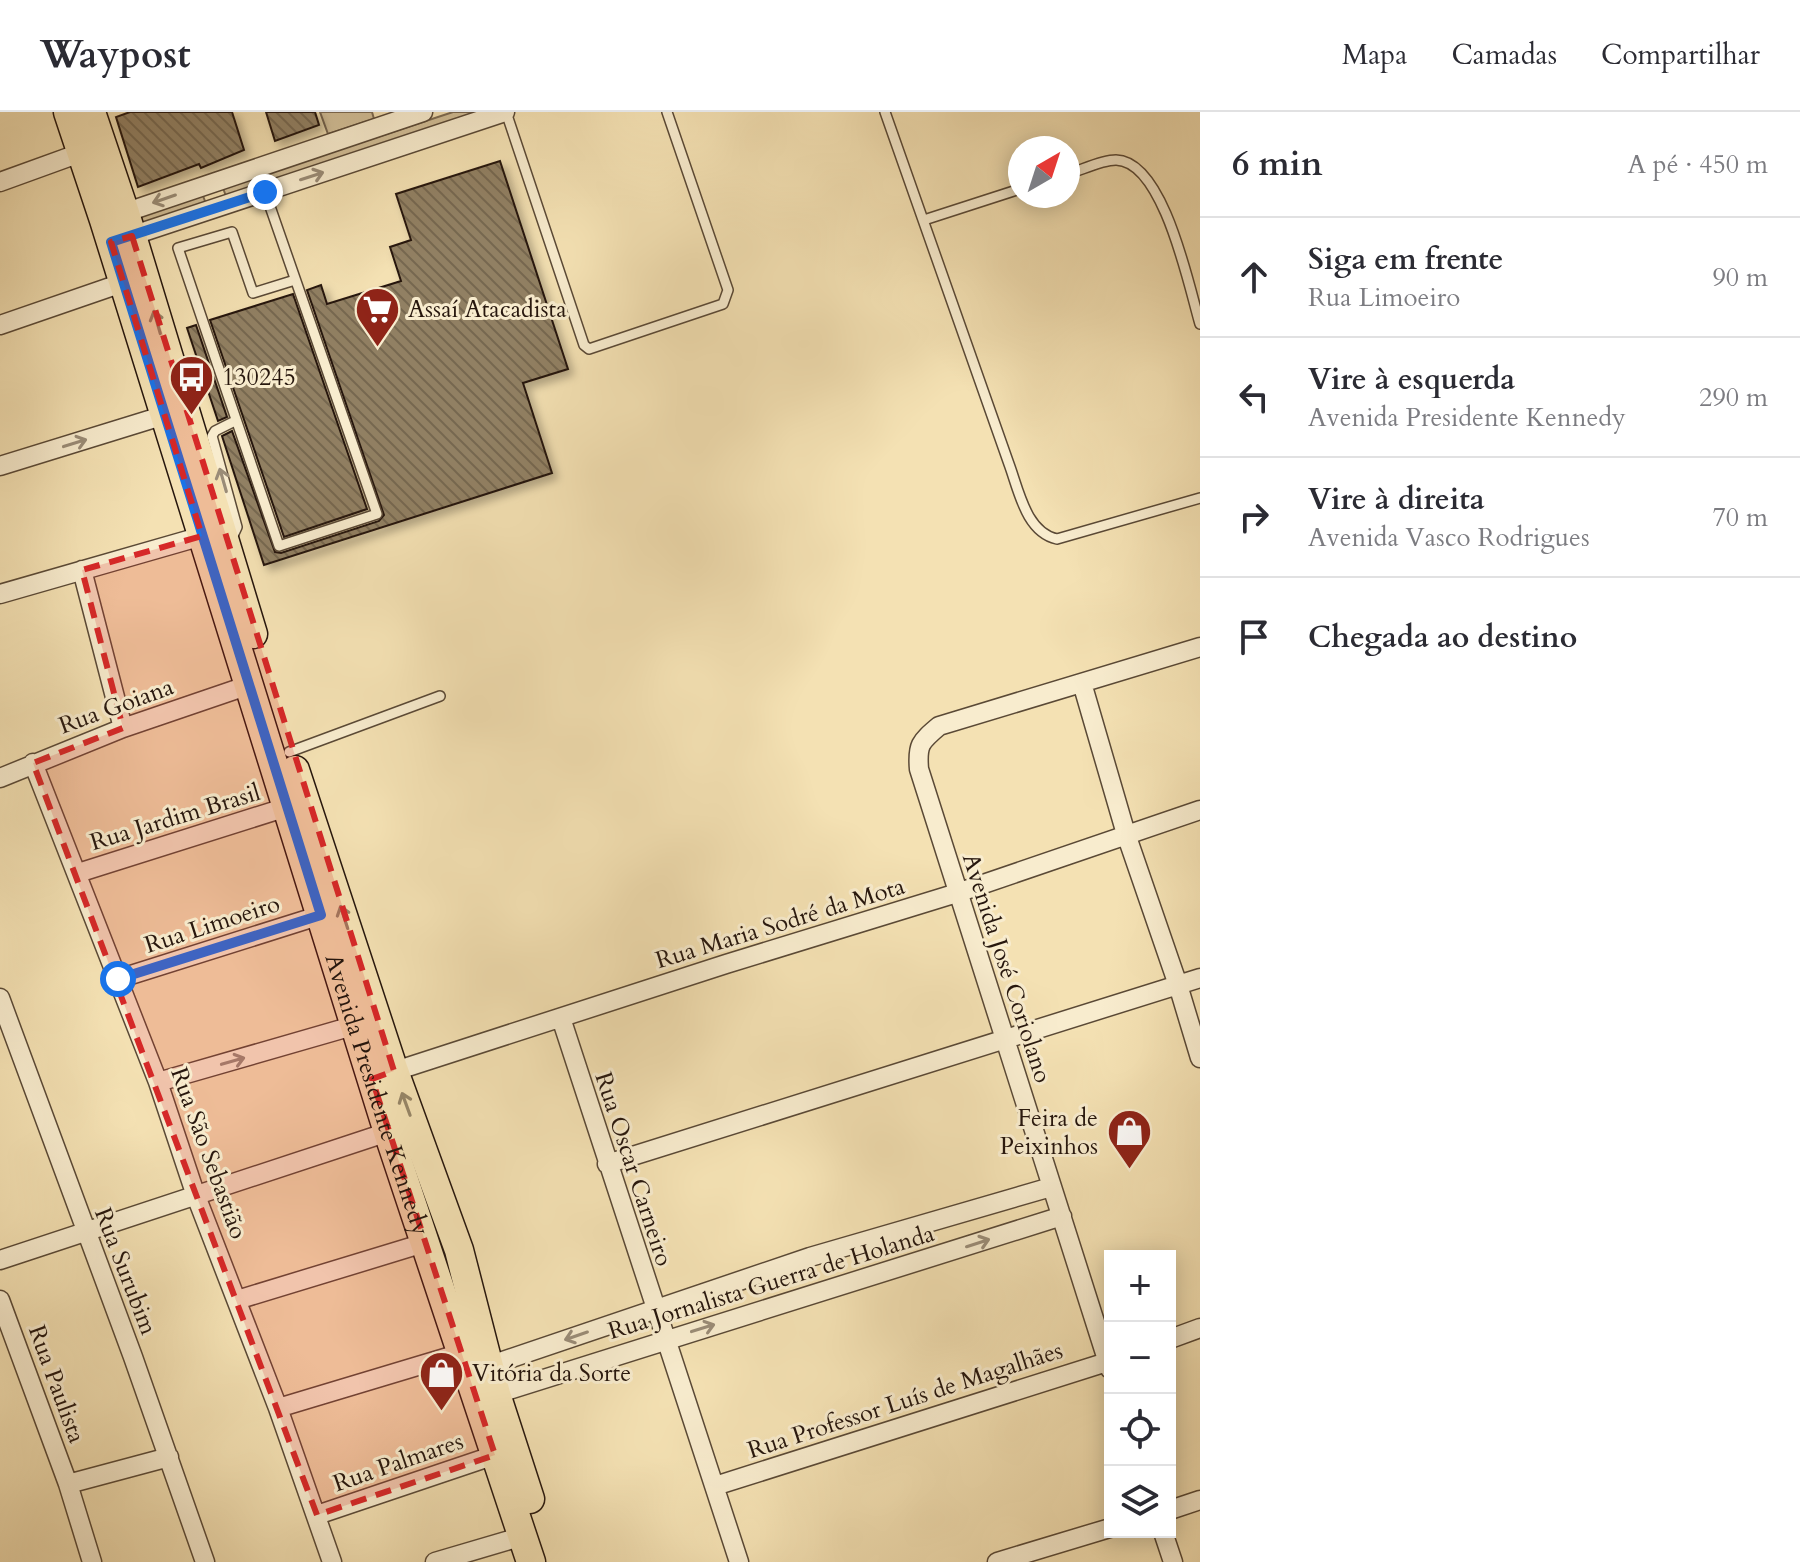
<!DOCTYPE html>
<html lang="pt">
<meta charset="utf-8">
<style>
:root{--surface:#fff;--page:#f7f7f7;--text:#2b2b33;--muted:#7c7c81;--line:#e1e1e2}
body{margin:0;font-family:Cardo,serif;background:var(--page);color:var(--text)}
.controls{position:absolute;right:24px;bottom:24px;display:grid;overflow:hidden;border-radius:0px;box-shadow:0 4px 20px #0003}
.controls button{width:72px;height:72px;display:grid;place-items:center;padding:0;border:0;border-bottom:2px solid var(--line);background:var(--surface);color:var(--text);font:40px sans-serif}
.compass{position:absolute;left:1008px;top:24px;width:72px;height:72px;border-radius:50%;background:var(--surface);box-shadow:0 4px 20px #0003;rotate:39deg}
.stop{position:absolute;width:24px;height:24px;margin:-18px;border:6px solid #1a73e8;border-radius:50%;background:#fff}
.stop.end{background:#1a73e8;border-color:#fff;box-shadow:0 2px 8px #0008}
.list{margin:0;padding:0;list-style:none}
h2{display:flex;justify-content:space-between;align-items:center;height:104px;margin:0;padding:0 32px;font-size:34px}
h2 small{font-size:26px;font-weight:400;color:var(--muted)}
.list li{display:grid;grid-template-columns:52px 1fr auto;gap:24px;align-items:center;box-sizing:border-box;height:120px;padding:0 32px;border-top:2px solid var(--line)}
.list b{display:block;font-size:30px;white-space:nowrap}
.list p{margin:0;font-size:26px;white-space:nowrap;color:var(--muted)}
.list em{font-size:26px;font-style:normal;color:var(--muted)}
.icon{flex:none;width:44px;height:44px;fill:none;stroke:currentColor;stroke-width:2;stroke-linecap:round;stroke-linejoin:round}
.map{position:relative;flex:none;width:1200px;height:1450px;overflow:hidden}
header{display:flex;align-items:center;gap:48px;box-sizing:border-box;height:112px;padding:0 40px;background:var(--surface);border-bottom:2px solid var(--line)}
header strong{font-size:38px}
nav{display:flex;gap:44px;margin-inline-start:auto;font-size:28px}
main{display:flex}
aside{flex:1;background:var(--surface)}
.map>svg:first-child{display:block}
.green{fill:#d1be97;stroke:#7c6a52;stroke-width:2}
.building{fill:url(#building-back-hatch);stroke:#26160d;stroke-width:2;filter:url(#shadow)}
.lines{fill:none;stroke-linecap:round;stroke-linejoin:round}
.lane-casing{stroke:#5a4936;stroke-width:12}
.street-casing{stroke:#5a4936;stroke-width:21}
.primary-casing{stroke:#26160d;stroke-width:31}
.lane{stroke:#f8ecce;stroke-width:9}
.street{stroke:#f8ecce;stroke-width:18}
.primary{stroke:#f4e1b3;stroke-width:28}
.oneway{stroke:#9a8c77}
.oneway2{stroke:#978668}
.route{stroke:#1a73e8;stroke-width:10}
.marked{fill:#d62828;fill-opacity:0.2;stroke:#d62828;stroke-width:6;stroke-dasharray:16 10;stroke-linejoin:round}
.labels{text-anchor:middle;stroke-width:6;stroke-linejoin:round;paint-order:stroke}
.poi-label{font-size:24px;fill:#26160d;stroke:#f8ecce;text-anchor:start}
.street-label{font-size:24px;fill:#26160d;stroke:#f8ecce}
</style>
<header>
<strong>Waypost</strong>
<nav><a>Mapa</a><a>Camadas</a><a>Compartilhar</a></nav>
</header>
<main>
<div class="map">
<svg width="1200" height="1450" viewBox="0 0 1200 1450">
<defs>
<pattern id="building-back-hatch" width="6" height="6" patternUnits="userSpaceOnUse" patternTransform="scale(2)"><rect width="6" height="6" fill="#918063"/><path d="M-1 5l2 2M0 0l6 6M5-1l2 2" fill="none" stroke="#766850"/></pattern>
<filter id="shadow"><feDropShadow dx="5.5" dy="5.5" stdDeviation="4" flood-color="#0004"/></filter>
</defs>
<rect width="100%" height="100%" fill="#f4e1b3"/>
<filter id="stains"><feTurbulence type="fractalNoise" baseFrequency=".0025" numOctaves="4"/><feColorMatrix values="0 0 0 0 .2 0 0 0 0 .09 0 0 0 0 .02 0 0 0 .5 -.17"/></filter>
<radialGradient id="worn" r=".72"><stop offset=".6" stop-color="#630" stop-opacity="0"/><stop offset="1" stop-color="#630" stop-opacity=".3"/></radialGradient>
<!-- green -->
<path class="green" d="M320,0H372L374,7L328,22Z
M453,0H489L227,87L223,76Z
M202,81L206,92L138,115L134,103Z"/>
<!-- building -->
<path class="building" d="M130,0H232L244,38L201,56L199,52L138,75L116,5Z
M266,0H315L319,13L275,29Z
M500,49L568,257L523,271L552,361L264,453L222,324L232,319L275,440L281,441L379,409L384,403L307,178L321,173L327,192L401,169L390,135L411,128L396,82Z
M293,182L367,397L284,425L210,208Z
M196,213L227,305L218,309L187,216Z"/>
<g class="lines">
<defs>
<path id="lane" d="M506,0L584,233L589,237L723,192L728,178L667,0
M885,0L1009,352C1019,379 1026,420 1057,427L1200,386
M1068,62C1082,58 1101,48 1116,48C1164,49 1189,175 1200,212
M265,80L377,402L279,434L178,136L232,120L253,181L295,168
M924,108L1020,77
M231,428L237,415L212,324L215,319L235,309
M289,640L440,584"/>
<path id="street" d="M0,70L80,41
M115,104L423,0
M125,126L505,0
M0,213L122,171
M0,354L165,303
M82,458L123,616
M0,482L202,424
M1082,571L1126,722L1178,873L1200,946
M33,651L158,970L196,1084L278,1296L332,1450
M0,666L123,616L249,573
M78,761L287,695
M118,867L321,803
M0,886L133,1245L205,1450
M561,906L739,1450
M386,962L726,852L957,781L1200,698
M158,970L356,913
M607,1052L1200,866
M0,1148L388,1020
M0,1188L68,1372L92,1450
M237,1188L424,1131
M1170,1227L1200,1216
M488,1254L810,1145L1051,1075
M1110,1257L919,657C917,633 920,630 939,614L1200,535
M496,1282L1062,1104
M278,1296L461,1241
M68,1372L169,1345
M715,1374L1110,1249
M1170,1398L1200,1388
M317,1403L495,1343
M1163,1420L1173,1450
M435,1450L523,1424
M997,1450L1110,1416"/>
<g id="primary">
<path id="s1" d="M68,0L104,108L388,1020L531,1450"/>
<path d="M91,0L125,101L253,522"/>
<path d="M295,658L394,959L459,1138L496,1282L530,1387"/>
</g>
</defs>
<!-- lane casing -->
<use href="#lane" class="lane-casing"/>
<!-- street casing -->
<use href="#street" class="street-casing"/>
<!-- primary casing -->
<use href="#primary" class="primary-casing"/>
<!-- lane -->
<use href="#lane" class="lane"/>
<!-- street -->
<use href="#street" class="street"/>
<!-- primary -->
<use href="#primary" class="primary"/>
</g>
<!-- one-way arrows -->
<defs><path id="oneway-shaft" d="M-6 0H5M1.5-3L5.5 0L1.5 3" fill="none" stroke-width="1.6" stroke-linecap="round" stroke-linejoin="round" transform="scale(2)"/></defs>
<g class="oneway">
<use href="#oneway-shaft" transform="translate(312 64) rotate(-18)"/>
<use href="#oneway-shaft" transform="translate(164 87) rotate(161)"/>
<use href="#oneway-shaft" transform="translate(75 331) rotate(-17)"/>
<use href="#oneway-shaft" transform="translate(223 368) rotate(-106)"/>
<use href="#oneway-shaft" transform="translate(233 949) rotate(-16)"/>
<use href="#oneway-shaft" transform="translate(978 1131) rotate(-18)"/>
<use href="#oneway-shaft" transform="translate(703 1216) rotate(-17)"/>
<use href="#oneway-shaft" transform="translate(576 1224) rotate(161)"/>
</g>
<g class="oneway2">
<use href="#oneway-shaft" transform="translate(157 210) rotate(-106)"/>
<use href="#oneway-shaft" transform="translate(344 805) rotate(-108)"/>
<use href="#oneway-shaft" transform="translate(406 992) rotate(-110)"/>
</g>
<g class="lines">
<!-- route -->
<path class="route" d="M118,867L321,803L111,130L265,80"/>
</g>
<!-- marked area -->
<path class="marked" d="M132,124L394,959L372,967L495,1343L317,1403L33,651L123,616L82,458L202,424L111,130Z"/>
<!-- icons -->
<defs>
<symbol id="supermarket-pin" viewBox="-11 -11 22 30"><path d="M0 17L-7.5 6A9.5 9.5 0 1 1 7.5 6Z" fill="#8f2418" stroke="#f8ecce"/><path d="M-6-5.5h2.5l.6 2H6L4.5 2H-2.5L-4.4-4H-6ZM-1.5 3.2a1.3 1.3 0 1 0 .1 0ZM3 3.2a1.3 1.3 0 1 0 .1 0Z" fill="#fff"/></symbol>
<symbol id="bus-pin" viewBox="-11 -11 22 30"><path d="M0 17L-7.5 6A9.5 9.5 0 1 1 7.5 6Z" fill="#8f2418" stroke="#f8ecce"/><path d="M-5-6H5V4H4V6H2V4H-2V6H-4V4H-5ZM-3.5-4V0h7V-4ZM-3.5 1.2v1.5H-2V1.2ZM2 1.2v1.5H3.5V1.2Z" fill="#fff"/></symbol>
<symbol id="shop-pin" viewBox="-11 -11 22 30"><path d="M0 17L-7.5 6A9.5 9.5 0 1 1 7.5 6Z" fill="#8f2418" stroke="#f8ecce"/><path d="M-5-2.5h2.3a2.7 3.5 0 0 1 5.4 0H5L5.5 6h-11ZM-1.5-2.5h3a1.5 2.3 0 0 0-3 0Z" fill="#fff"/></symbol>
</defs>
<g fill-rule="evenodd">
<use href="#supermarket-pin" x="352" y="172" width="51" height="69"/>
<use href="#bus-pin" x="166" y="240" width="51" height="69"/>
<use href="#shop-pin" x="1104" y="994" width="51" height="69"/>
<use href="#shop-pin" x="416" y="1236" width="51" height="69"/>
</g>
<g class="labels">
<!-- poi labels -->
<g class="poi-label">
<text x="408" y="205">Assaí Atacadista</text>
<text x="222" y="273">130245</text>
<text x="1098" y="1014" text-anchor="end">Feira de<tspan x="1098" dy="28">Peixinhos</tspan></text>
<text x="472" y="1269">Vitória da Sorte</text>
</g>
<!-- street labels -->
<g class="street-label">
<text transform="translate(116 594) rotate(-20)" y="8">Rua Goiana</text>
<text transform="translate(175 705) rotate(-17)" y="8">Rua Jardim Brasil</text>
<text transform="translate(780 811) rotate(-17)" y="8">Rua Maria Sodré da Mota</text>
<text transform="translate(212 812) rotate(-18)" y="8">Rua Limoeiro</text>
<text transform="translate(1007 856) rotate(72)" y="8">Avenida José Coriolano</text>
<text dy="8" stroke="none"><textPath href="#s1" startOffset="1030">Avenida Presidente Kennedy</textPath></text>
<text transform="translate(209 1041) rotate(70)" y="8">Rua São Sebastião</text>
<text transform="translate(634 1057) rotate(72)" y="8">Rua Oscar Carneiro</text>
<text transform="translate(126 1159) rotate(69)" y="8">Rua Surubim</text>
<text transform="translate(771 1170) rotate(-17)" y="8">Rua Jornalista Guerra de Holanda</text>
<text transform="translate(57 1272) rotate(70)" y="8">Rua Paulista</text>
<text transform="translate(905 1288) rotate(-18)" y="8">Rua Professor Luís de Magalhães</text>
<text transform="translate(398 1350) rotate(-19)" y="8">Rua Palmares</text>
</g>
</g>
<rect width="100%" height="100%" filter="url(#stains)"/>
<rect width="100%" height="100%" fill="url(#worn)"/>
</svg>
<div class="controls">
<button>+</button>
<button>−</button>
<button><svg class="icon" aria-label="locate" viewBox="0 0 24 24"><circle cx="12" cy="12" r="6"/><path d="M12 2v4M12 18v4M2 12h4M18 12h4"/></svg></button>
<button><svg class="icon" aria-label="layers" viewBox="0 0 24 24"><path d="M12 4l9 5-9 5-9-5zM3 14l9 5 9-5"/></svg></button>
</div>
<svg class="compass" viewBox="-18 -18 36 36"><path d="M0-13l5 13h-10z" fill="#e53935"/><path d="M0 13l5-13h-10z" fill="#7c7c81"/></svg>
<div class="stop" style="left:118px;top:867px"></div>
<div class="stop end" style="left:265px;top:80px"></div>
</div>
<aside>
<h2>6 min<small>A pé · 450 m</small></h2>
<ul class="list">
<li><svg class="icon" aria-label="ahead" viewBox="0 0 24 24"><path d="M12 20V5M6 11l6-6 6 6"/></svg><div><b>Siga em frente</b><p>Rua Limoeiro</p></div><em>90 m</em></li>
<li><svg class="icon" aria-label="left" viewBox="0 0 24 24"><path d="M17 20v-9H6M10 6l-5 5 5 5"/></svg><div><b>Vire à esquerda</b><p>Avenida Presidente Kennedy</p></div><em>290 m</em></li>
<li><svg class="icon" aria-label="right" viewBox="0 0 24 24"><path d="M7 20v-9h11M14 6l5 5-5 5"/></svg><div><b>Vire à direita</b><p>Avenida Vasco Rodrigues</p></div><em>70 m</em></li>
<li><svg class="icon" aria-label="arrive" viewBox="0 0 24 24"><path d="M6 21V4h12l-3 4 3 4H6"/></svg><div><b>Chegada ao destino</b></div></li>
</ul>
</aside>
</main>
